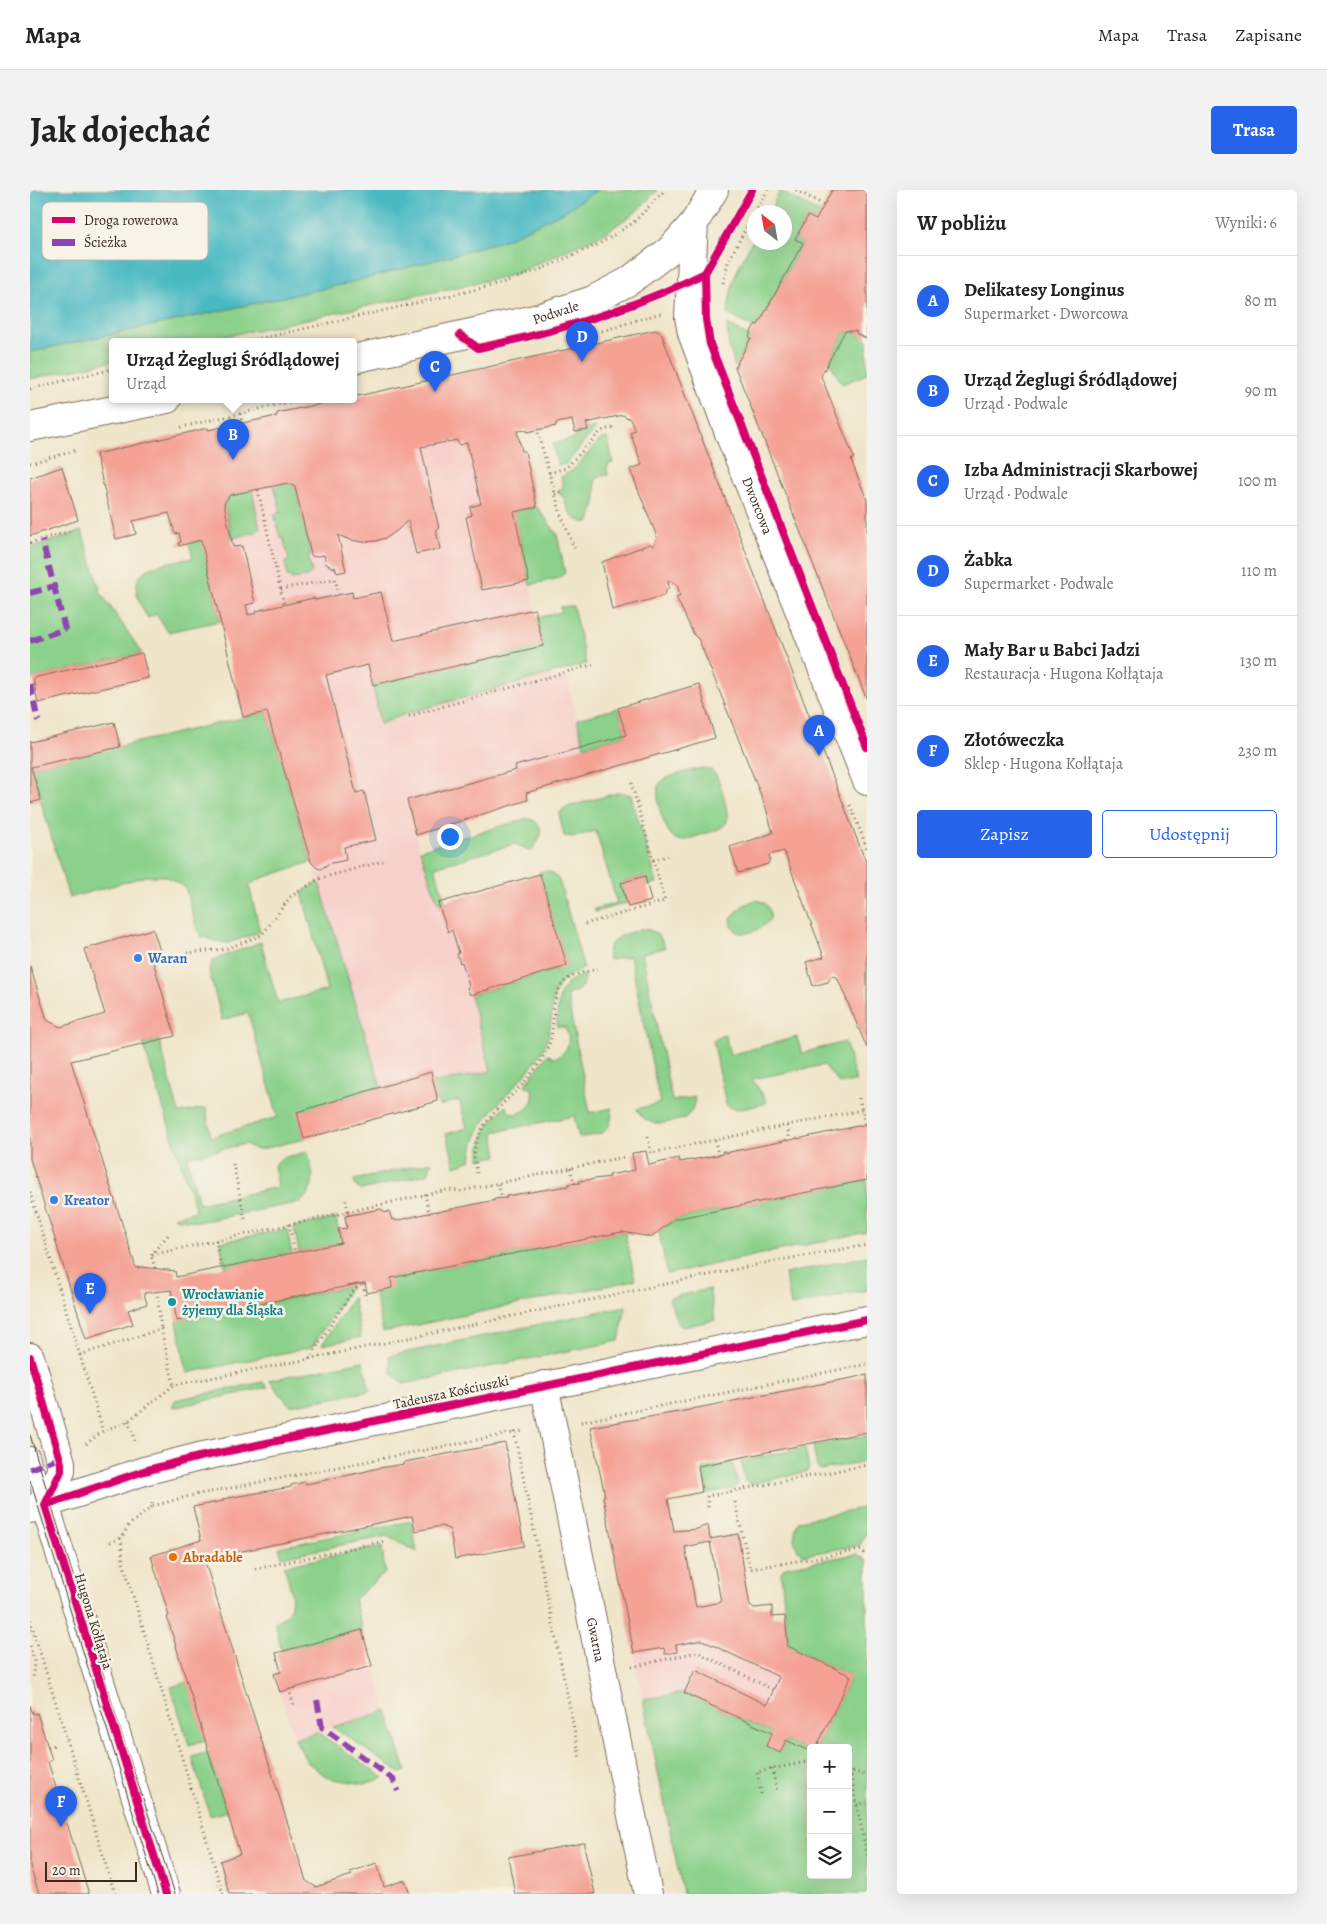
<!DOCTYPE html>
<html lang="pl">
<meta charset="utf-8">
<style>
:root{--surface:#fff;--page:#f2f2f2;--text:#222;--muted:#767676;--line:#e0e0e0;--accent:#2563eb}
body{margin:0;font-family:Alegreya,serif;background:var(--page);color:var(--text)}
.controls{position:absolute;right:15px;bottom:15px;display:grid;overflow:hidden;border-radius:5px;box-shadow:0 5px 20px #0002}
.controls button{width:45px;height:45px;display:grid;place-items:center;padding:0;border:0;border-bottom:1px solid var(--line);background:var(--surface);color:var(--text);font:25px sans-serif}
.compass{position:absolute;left:717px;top:15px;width:45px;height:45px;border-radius:50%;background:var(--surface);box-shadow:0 5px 20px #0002;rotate:329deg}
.scale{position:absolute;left:15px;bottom:12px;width:92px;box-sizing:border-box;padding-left:5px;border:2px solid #3b2a1e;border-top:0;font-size:14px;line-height:18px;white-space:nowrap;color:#3b2a1e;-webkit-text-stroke:4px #f7f3e8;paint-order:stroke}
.you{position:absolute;left:419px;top:646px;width:18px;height:18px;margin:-12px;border:4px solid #fff;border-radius:50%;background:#1a73e8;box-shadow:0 0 0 8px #1a73e833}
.badge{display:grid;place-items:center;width:32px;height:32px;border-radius:50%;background:var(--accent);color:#fff;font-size:16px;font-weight:700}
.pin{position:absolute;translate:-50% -41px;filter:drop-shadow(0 1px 2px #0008)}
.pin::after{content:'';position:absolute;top:26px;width:18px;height:15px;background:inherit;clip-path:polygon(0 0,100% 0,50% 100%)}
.popup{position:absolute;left:79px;top:148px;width:248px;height:65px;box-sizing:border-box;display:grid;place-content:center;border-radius:5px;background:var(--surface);filter:drop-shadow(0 1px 4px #0005);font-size:16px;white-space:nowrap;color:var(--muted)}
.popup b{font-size:19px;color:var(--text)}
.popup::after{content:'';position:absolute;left:50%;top:100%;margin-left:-10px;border:10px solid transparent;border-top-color:var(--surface)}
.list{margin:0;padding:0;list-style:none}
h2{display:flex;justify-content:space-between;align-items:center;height:65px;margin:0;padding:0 20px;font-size:21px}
h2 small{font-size:16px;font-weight:400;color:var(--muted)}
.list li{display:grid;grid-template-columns:32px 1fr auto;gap:15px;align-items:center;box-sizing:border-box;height:90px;padding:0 20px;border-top:1px solid var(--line)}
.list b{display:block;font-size:19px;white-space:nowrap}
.list p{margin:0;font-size:16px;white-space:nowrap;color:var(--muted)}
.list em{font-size:16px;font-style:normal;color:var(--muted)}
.actions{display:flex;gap:10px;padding:15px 20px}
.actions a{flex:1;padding:11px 0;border:1px solid var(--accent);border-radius:5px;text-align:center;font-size:18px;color:var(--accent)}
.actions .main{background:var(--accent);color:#fff}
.icon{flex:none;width:28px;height:28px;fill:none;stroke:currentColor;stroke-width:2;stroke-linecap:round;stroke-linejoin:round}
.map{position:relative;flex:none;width:837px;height:1704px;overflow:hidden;border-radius:5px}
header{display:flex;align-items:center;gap:30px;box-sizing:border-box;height:70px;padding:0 25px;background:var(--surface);border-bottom:1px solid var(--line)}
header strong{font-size:24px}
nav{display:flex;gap:28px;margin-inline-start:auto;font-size:18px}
.intro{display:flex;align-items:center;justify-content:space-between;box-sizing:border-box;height:120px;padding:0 30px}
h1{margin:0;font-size:35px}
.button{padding:12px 22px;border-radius:5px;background:var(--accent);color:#fff;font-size:18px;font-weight:700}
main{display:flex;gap:30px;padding:0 30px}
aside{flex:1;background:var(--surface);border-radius:5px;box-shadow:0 5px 20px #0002}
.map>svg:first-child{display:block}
.built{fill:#f7d0ca}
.green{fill:#8bd18b;stroke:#637e54}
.water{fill:#4ab9c2;stroke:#427270}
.building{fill:#f5a295;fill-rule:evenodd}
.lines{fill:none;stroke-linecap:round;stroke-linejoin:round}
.service-casing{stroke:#7a6b5a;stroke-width:20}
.minor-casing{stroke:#7a6b5a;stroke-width:30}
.tertiary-casing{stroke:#7a6b5a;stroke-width:30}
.secondary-casing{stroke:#7a6b5a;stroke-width:30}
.path{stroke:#7a6b5a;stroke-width:3;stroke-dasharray:1 4;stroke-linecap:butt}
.service{stroke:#fff;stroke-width:18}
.minor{stroke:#fff;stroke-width:28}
.tertiary{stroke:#fff;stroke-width:28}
.secondary{stroke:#fff;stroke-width:28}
.tram{stroke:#3b2a1e;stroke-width:1}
.quiet{stroke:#8e44ad;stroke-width:6;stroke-dasharray:12 6;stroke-linecap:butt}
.cycleway-casing{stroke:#f7f3e8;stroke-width:11}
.cycleway{stroke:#d6006c;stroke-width:8}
.shop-dot{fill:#3f7fe0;stroke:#f7f3e8;stroke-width:2}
.culture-dot{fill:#0f9aa8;stroke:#f7f3e8;stroke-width:2}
.food-dot{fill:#e8710a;stroke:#f7f3e8;stroke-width:2}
.labels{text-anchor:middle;stroke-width:5;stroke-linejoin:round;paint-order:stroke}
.street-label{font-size:14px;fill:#3b2a1e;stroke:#f7f3e8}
.shop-label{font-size:14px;font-weight:bold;fill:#366cbe;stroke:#f7f3e8;text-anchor:start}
.culture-label{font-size:14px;font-weight:bold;fill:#0d838f;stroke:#f7f3e8;text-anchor:start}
.food-label{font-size:14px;font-weight:bold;fill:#c56008;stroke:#f7f3e8;text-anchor:start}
.key{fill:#f7f3e8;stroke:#bfb7ab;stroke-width:1}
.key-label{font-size:14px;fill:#3b2a1e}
</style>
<header>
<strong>Mapa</strong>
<nav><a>Mapa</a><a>Trasa</a><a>Zapisane</a></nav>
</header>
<div class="intro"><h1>Jak dojechać</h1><a class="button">Trasa</a></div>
<main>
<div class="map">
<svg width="837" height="1704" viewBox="0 0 837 1704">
<rect width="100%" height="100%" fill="#f7f3e8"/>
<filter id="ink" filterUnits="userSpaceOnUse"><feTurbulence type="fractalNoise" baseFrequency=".02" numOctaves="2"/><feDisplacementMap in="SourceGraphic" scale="10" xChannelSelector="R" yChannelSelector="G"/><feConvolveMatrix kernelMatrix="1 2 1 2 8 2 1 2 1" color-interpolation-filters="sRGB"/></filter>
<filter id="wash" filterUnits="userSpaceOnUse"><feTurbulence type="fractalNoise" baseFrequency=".0096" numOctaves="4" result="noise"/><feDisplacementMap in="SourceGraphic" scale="20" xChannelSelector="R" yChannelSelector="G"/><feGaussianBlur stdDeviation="1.12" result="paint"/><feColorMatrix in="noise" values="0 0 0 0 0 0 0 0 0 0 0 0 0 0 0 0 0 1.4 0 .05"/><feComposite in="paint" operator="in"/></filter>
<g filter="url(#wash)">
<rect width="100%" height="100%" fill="#efe5c9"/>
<!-- built -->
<path class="built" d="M450,179L522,490L537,487L554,558L486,580L377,610L390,660L418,741L518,712L537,776L440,805L461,881L403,893L351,897L289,692L281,672L237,522L213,527L192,431L189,429L172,351L175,350L150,244L247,226V223L314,209H323V207Z
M693,1425L821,1486L786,1558L750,1563L654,1503L613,1508L599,1443Z
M332,1440L357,1521L265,1549L244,1484L251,1482L246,1463Z"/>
<!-- green -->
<path class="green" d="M567,0H628L607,21L577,42L485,84L469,88L174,151H83V171L0,189V162L319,93L420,66L477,49L533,22Z
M750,1L790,23L786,30L778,26L765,49L773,53L728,135L726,134L723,138L698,124C701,89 708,77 724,48V52H754V22H739Z
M697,134L721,148L705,177L699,157Z
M815,141H826L827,144L837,149V184L812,194L799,171Z
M566,238L536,274L529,275L527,274L523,254L546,248L545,242Z
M572,248L578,249L583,273L579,274L577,278L578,285L570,286L565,292L566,309L560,332C542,334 537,319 533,305H530L528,300L533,298L531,287L543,280Z
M258,293L265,297L281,365L278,366L282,382L277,387L263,389L257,386L255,372L259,371L253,347H250L244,324L251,322L244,296Z
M222,300L230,339L226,342L202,348L194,313L200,305Z
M507,317L527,344L535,383L529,388L500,395L484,322Z
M52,341L71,403L112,463L0,489V358Z
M172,350L190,431L138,442L126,424L118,428C87,380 123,374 163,368L159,353Z
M543,416L556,474L378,523L350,534L343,495L513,456L507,428L531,422L530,417Z
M588,518L596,545L554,556L547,529Z
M237,522L281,672L232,688L219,695L230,742L198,753L186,751L171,746L167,739L155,697L135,686H116L39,708L1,577Z
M671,578C677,578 681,579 685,584C691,592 699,622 697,632C691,640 683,641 674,644C666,646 656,652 648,650C635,648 621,600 631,592C640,584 659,582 671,578Z
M590,602L601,605L627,693L617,696L614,686L591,693L597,713L565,722L564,719L587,713L566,641L543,647L534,646L529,624L534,618Z
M495,629C505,628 514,637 510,647C508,652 504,657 501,661L485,654L405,677L415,711L408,713L390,660Z
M516,681L521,682L529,690L554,779C508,793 531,828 512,861C491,899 444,923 441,970L425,976L416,944L437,938L429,910L409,916L403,893L461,881L440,805L537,776L509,682Z
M289,692L351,897L268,922L274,949L227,960L215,954L157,967L169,1014L248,997L244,976L251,968L278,962C283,983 288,995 271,1012L179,1030L168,1032L145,1028L144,1027L166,1021L113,854L129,850L149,923L176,918L181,947L248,927L218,823L192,830L179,781L183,770L231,752L248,813L297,800L272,702Z
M725,710C736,711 741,718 740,729C733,738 719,746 707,742L702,736L701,728L712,716Z
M611,739C625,739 631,746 635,758L612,763L642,911L665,907C664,913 663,920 658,925C654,929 650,930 644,931C628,935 615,935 607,919L630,913L600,766L579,770C574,748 595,744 611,739Z
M555,785C555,798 548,801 537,805L560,923L582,918C582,945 571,944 549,948L544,926L464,942L468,966L450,969C449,947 460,930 476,916C480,934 510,917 502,899L495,895L518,864L523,868C538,865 543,848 534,837H527C528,811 526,793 555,785Z
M695,844L700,865L767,847L772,863L815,852L826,891L810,894L794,875L722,889L737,911L736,913C723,916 708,923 696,915L683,850Z
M402,972L398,984L331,1000L326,997L324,990Z
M837,990V1042L637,1084L629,1042L645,1029Z
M306,1028L311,1053L269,1062L264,1037Z
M257,1039L262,1064L195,1077L190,1052Z
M592,1042L595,1043L605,1090L353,1142L344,1101L361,1088Z
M837,1066V1100L761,1116L755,1084Z
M321,1096L282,1157L157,1183L147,1131Z
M679,1099L685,1130L653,1137L647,1133L639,1108Z
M323,1107L331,1147L292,1155Z
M596,1116L589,1151L373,1194L362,1184L359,1166Z
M333,1171L340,1201L260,1216L239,1190Z
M233,1192L238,1197L142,1218L145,1210Z
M837,1245V1271L790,1280L787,1277L783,1256Z
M775,1258L779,1278L776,1282L720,1294L715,1291L711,1271Z
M702,1272L708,1294L704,1298L678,1304L673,1279Z
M837,1317V1342L830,1355L773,1365C761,1355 763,1344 769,1331Z
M381,1331L387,1362L357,1346L252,1367L249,1357Z
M352,1356L355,1383L324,1409L332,1440L252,1462L245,1432C248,1430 252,1428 255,1426C268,1415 258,1389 254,1376Z
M827,1364L837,1371V1704H653L613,1509L654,1503L742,1543L750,1563L756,1550L781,1562V1685H818V1558H786L821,1486L758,1456L751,1382L755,1377Z
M158,1492L175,1550L159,1555L141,1497Z
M357,1521L376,1581L370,1583L303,1537Z
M287,1542L354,1588L334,1594L298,1588L277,1572L265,1549Z
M179,1562L197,1621L180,1626L162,1567Z"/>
<!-- water -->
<path class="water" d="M0,0H567L533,22L477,49L420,66L319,93L0,162Z"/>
<g id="blocks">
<!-- building -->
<path class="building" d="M802,0H837V149L827,144L826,141H815L791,186L824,268L821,270L837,310V510L705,177L721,148L719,146L723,138L726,134L728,135L773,53L765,49L778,26L786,30Z
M625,140L631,143L837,675V858L807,787L801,786L798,792L783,796L776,772L794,767L754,661L739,665L740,670L738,674L708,683L700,657L743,643L736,618L669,450L664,445L646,407L650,405L647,395L641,391H638L639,397L633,406L582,420L572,372L620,354L624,356L627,347L600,279L612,275L600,242L605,240L600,229L593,225L556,233L558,240L545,242L542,230L526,233V236L497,242V240L487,241L492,261H495L507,317L484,322L499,391L452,400L436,327L442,325L440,317L451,314L437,253L429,255L427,250L391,257L409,339L406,340L410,359L386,364L378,330L369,339L358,347L346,351L333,352L320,350L308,345L316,381L307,383L305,377L303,378L296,374L294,365L283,367L281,365L265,297L258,293L200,305L194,313L203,357L212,356L225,413L216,415L218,425L226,423V421L284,408L285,410L322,402L323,408L351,402L363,451L505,419L513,456L343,495L338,475L296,485L326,603L334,601L346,650L314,657L316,670L298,674L291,679L287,678L281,672L237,522L213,527L171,350L149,356L148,353L151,352L149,343L145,344L139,323L103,331L106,344L86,349L66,264L178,238V240L247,226V223L314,209H323V207Z
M32,277L48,330L0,346V288Z
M112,463L118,488L8,513L3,488Z
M669,494L685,548L496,603L498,610L386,645L377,610L486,580L485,576L596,545L588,518Z
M84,532L90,557L1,577L11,610L0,613V552Z
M510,684L537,776L440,805L437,797L439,796L432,772L430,773L427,764L429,763L422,740L418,742L408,713Z
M615,686L621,711L598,717L591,693Z
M123,739L130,761L121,764L145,846L41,871L106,1078L112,1077L145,1081L146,1087L311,1053L308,1039L317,1038L315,1026L351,1019L355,1023L359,1021L362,1030L365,1029L366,1031L406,1021L407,1022L465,1010L464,1009L477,1008L476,1006L538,996V994L550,993L549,991L580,987L579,985L605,980L602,963L616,961L619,975L649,968L650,972L693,964L692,961H695V963L754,951L756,949V951L765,949L767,947V949L837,934V990L645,1029L621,1047L592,1042L361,1088L362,1098L337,1103L335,1093H333L147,1131L141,1100L114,1103L117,1114L98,1120L103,1134L56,1149L0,969V776L17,830L30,837L75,824L54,759Z
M401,882L408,911L274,949L267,922Z
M837,1185V1242L668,1276L672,1302L638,1309L644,1341L667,1339L678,1335L680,1349L708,1344L720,1416L725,1418L742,1416V1427L755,1426L758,1456L821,1486L786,1558H781V1562L756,1550L750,1563L736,1556L742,1543L654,1503L665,1480L737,1515L749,1487L672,1450L646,1455L647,1462L635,1464L634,1458L604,1463L573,1307L575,1306L560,1237L660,1220L662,1219ZM680,1352L691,1412L666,1417L655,1357Z
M475,1253L494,1356L425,1369L420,1340L412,1336L385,1341L382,1326L174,1369L276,1691L286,1697L322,1685L320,1682L347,1673L354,1697L375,1690L380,1704H199L190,1671L210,1664L137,1427L139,1426L121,1366L171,1350L163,1317L193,1311V1309L261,1297V1295L275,1292L276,1294L329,1283L344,1279L374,1274V1272Z
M332,1440L342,1476L250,1502L244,1484L251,1482L246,1463Z
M0,1515L3,1524L7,1523L18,1557L22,1570L18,1572L59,1704H9L0,1676Z
M553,1653H555V1660L565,1704H485L478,1667Z"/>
</g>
</g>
<g filter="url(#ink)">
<use href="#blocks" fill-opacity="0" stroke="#7a6b5a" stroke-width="1"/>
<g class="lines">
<defs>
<path id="service" d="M0,1266L15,1315"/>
<g id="minor">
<path id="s1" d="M514,1195L618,1704"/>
</g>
<g id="tertiary">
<path id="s2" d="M664,33L659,127L662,143L699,243L837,591"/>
<path d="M0,1167L31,1273V1281L15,1315L136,1704"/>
<path d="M0,1319L114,1281L169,1267L837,1130"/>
</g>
<g id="secondary">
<path id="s3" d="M323,169L505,129L563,110L599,91L640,60L664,33L684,0"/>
<path d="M0,237L137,209"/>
</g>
</defs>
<!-- service casing -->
<use href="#service" class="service-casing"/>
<!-- minor casing -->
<use href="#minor" class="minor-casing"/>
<!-- tertiary casing -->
<use href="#tertiary" class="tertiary-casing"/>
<!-- secondary casing -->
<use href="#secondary" class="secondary-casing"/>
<!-- path -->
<path class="path" d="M766,0L794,15
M725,22L738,0
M693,93L698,72L724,23
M572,141L627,124H631
M220,151L466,95L509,80L569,54L603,33L635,0
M0,199L83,179
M210,224L212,233
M151,237L273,209
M508,243L531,325L545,360
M0,273L48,260
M519,283L536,278L571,241L584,237
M228,300L254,415
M525,304L533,302
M0,353L40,341
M251,399L305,389L309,404
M379,526L565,474
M820,615L837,658
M623,670L638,666
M555,734L635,711L601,592
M157,763L195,759L232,745L260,707L288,689L353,671
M829,908L835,934
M757,936L760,950
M618,947L621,963L832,920
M685,950L688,965
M203,974L215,1029
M541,978L544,994
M447,983C446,975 443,965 445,957C450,932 471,916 488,899C498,889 511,873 517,859C527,840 519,814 530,797C538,785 554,782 567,779
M468,994L472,1008
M0,1002L73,1241
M395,1004L399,1024
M316,1010L319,1026
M259,1034L265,1063
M186,1050L191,1078
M121,1065L139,1044
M125,1078L121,1065L417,1000L431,1001L594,967
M127,1101L131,1139
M50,1165L131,1139L144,1195
M279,1169L322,1102L333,1093L336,1109
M98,1231L106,1254
M551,1232L837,1174
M484,1242L550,1568
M56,1254L73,1241L98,1231L144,1195L279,1169L745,1071L837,1055
M705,1312L720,1379L831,1360L837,1365
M123,1316L159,1306L493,1241
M678,1317L677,1306L837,1275
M91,1348L93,1372L193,1704
M80,1352L91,1348L99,1335L123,1316L121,1309
M225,1379L355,1351
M0,1430L85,1704
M0,1456L4,1471L3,1490
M602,1477L667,1462L744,1500
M259,1499L264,1516
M18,1557L24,1555
M742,1579L747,1601
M818,1580L837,1586
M820,1581L837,1665
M731,1604L727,1582L781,1571
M827,1615L837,1612"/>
<!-- service -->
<use href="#service" class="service"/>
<!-- minor -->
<use href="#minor" class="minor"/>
<!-- tertiary -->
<use href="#tertiary" class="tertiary"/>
<!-- secondary -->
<use href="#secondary" class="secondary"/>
<!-- tram -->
<path class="tram" d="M0,1245L97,1561L145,1704
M0,1290L128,1704"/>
<!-- quiet -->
<path class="quiet" d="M0,403L25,396
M0,451L35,439L12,350
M0,494L8,531
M0,1279L30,1268
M287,1510L292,1537L363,1589L368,1601"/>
<defs>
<path id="cycleway" d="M722,0L675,83L676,129L680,154L837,557
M430,145L448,158C526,142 603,119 675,83
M0,1167L31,1273V1281L15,1315L136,1704
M15,1315L114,1281L169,1267L837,1130"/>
</defs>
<!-- cycleway casing -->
<use href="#cycleway" class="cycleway-casing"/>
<!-- cycleway -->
<use href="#cycleway" class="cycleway"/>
</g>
</g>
<!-- markers -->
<g class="shop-dot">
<circle cx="108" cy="768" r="5"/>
<circle cx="24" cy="1010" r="5"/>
</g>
<circle class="culture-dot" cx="142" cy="1112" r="5"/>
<circle class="food-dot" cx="143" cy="1367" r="5"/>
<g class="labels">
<!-- street labels -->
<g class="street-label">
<text dy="5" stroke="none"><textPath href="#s3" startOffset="208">Podwale</textPath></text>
<text dy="5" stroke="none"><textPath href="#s2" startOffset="295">Dworcowa</textPath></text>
<text transform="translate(421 1202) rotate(-12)" y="5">Tadeusza Kościuszki</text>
<text transform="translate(64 1431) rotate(73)" y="5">Hugona Kołłątaja</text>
<text dy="5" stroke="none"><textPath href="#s1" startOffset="260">Gwarna</textPath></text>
</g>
<!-- shop labels -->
<g class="shop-label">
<text x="118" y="773">Waran</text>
<text x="34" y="1015">Kreator</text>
</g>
<!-- culture labels -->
<g class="culture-label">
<text x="152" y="1109">Wrocławianie<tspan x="152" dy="16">żyjemy dla Śląska</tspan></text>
</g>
<!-- food labels -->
<g class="food-label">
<text x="153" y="1372">Abradable</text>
</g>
</g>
<!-- legend -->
<rect x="12" y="12" width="166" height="58" rx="8" class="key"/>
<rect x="22" y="27" width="23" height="6" fill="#d6006c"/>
<rect x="22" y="49" width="23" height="7" fill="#8e44ad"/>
<g class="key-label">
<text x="54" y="35">Droga rowerowa</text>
<text x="54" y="57">Ścieżka</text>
</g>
</svg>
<div class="controls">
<button>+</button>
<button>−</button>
<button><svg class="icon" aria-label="layers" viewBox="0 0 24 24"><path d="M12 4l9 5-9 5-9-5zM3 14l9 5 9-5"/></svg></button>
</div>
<svg class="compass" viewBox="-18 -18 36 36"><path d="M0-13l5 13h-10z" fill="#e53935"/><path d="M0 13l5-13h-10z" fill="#767676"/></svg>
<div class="scale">20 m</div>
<div class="you"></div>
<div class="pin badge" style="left:789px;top:566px">A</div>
<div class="pin badge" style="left:203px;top:270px">B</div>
<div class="popup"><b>Urząd Żeglugi Śródlądowej</b>Urząd</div>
<div class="pin badge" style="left:405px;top:202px">C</div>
<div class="pin badge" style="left:552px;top:172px">D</div>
<div class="pin badge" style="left:60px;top:1124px">E</div>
<div class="pin badge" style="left:31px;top:1637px">F</div>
</div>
<aside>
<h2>W pobliżu<small>Wyniki: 6</small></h2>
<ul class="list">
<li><span class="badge">A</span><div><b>Delikatesy Longinus</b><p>Supermarket · Dworcowa</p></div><em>80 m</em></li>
<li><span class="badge">B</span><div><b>Urząd Żeglugi Śródlądowej</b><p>Urząd · Podwale</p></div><em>90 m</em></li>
<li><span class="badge">C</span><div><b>Izba Administracji Skarbowej</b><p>Urząd · Podwale</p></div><em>100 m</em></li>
<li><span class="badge">D</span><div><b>Żabka</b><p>Supermarket · Podwale</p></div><em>110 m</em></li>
<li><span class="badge">E</span><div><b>Mały Bar u Babci Jadzi</b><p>Restauracja · Hugona Kołłątaja</p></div><em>130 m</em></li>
<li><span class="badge">F</span><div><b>Złotóweczka</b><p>Sklep · Hugona Kołłątaja</p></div><em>230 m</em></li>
</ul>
<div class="actions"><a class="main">Zapisz</a><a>Udostępnij</a></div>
</aside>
</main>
